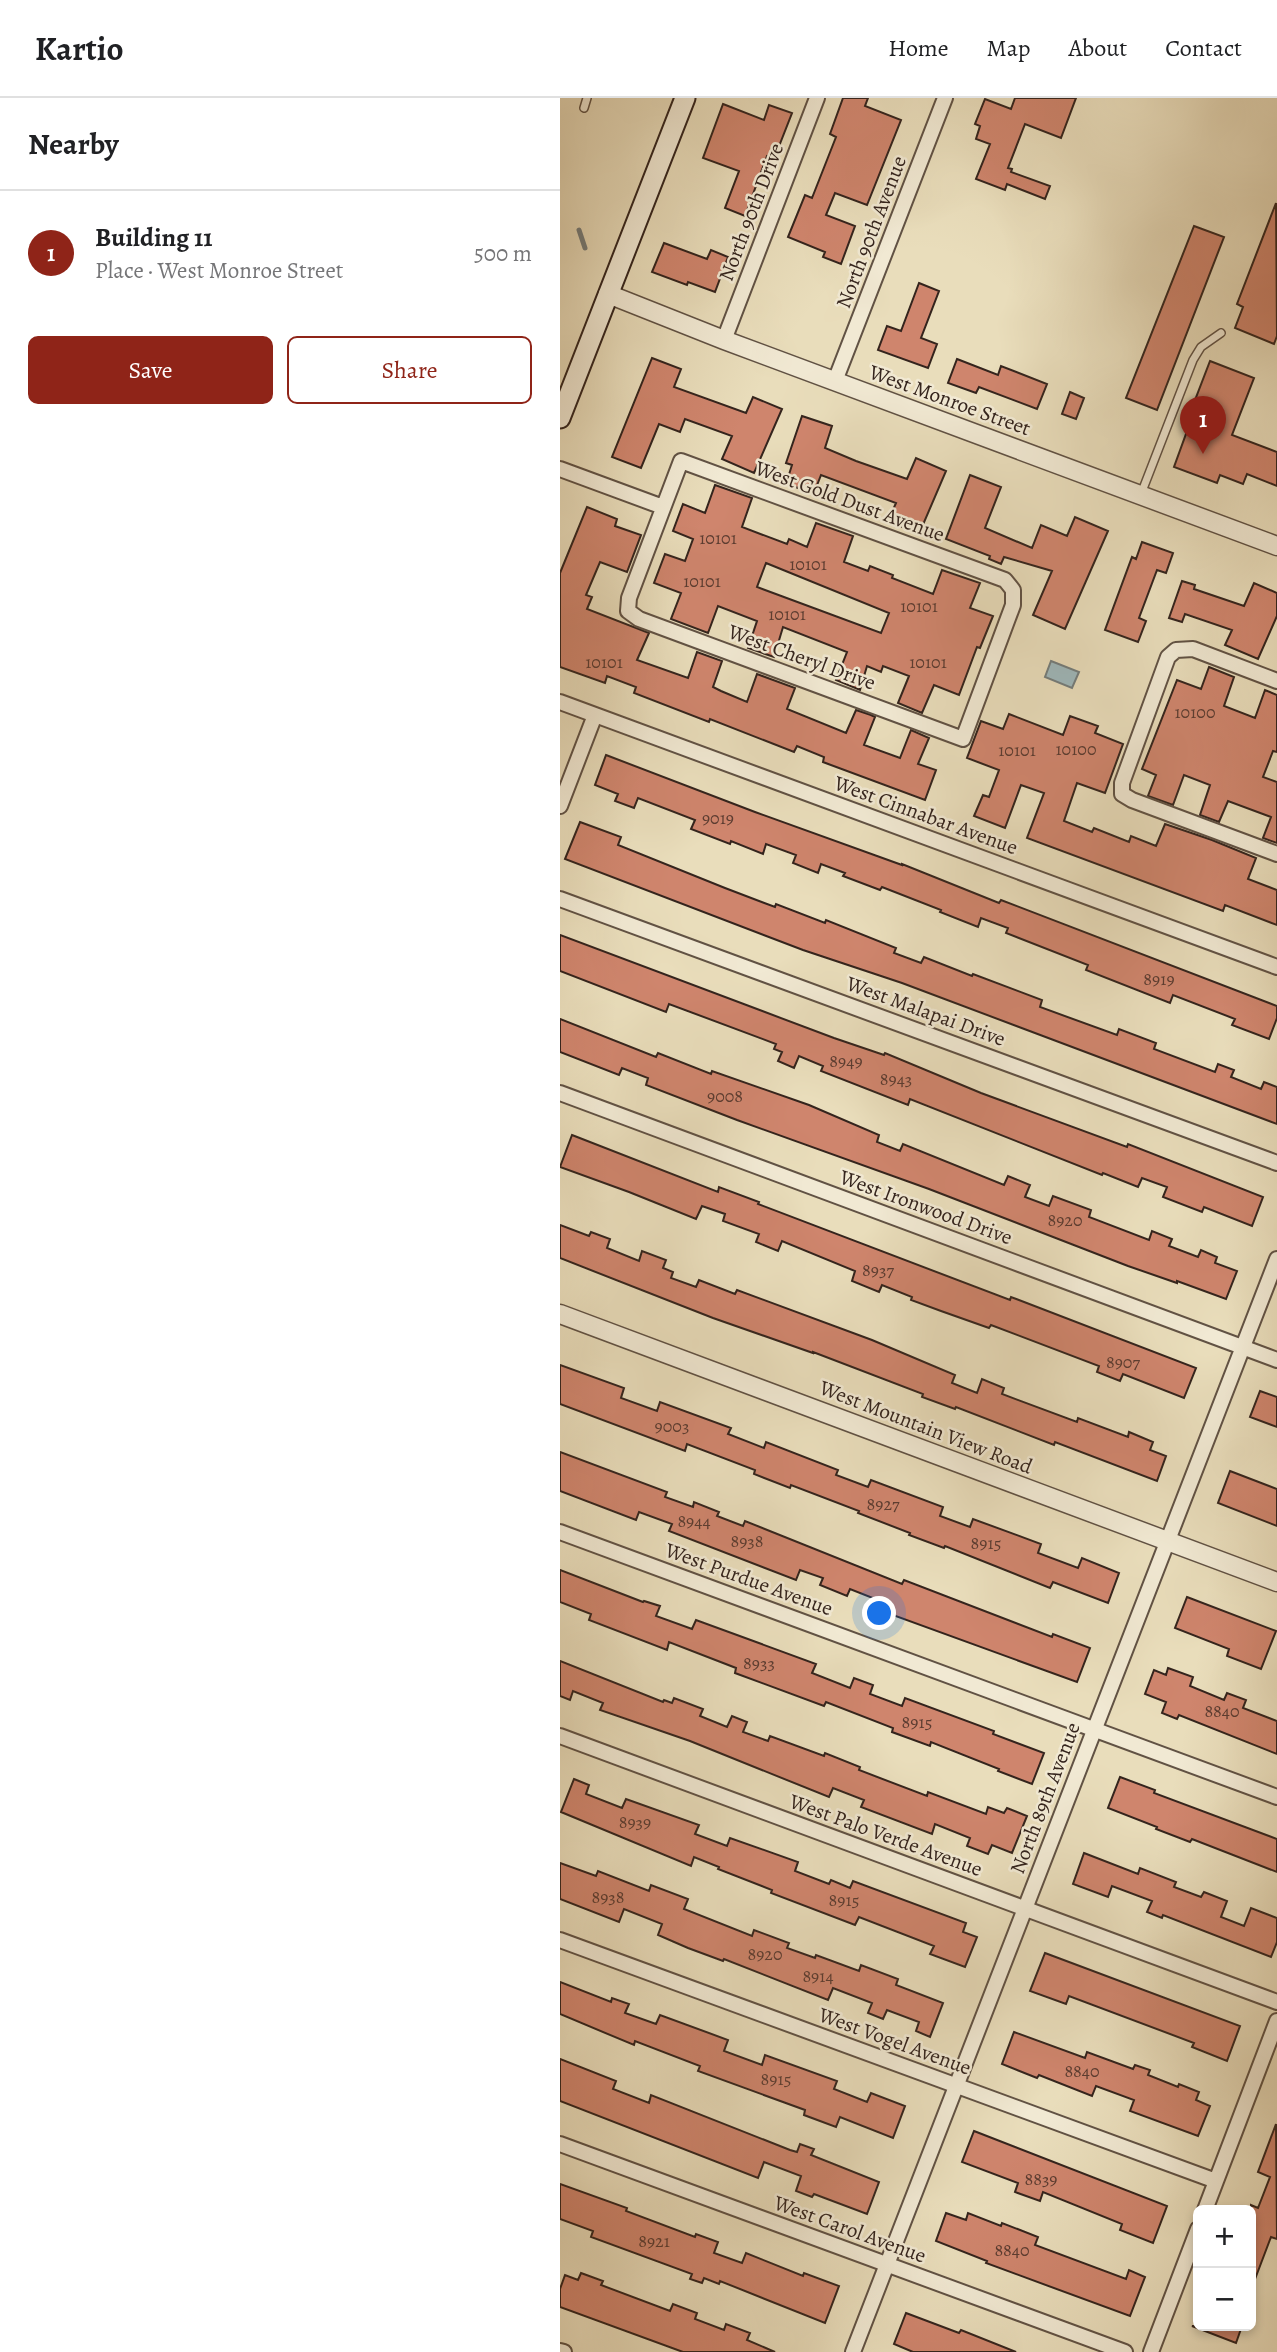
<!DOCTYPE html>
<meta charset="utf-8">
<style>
:root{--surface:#fff;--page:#f2f2f2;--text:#202124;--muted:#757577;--line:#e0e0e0;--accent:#8f2418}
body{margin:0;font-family:Alegreya,serif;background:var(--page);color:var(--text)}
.controls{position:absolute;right:21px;bottom:21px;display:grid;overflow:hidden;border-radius:10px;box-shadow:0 4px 10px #0003}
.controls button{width:63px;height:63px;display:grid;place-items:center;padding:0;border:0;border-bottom:2px solid var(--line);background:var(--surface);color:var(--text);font:35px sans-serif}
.you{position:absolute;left:320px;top:1516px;width:24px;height:24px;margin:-18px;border:5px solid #fff;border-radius:50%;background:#1a73e8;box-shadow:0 0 0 10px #1a73e833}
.badge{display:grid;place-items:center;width:46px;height:46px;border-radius:50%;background:var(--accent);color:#fff;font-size:23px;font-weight:700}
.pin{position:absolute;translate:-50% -58px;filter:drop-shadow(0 2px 4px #0008)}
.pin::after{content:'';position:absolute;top:37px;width:24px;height:21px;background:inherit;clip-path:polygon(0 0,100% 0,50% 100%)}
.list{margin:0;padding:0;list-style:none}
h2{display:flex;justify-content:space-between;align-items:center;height:91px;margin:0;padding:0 28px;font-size:30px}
h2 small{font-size:23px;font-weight:400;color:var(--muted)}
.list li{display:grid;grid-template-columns:46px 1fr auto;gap:21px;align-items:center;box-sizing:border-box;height:126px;padding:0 28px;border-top:2px solid var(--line)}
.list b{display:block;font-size:26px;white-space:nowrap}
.list p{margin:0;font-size:23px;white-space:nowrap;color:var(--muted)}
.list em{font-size:23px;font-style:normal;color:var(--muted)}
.actions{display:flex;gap:14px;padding:21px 28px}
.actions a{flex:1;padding:16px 0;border:2px solid var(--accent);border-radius:10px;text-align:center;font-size:24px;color:var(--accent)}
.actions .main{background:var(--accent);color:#fff}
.map{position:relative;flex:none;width:717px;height:2254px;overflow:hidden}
header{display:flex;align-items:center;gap:42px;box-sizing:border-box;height:98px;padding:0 35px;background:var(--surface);border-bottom:2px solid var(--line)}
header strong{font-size:33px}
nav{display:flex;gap:38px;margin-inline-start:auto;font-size:24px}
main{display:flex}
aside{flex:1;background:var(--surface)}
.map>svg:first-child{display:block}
.water{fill:#9eb8bc;stroke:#747d7c;stroke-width:2}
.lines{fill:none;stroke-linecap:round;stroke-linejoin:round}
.stream{stroke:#747d7c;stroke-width:5}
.building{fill:#cf856d;stroke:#34241d;stroke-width:2;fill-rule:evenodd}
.service-casing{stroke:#615244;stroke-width:10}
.minor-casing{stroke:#615244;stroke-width:18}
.tertiary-casing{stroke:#615244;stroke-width:21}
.secondary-casing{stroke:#34241d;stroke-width:23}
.service{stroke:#f1e9d3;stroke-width:7}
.minor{stroke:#f1e9d3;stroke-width:14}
.tertiary{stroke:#f1e9d3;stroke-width:18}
.secondary{stroke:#f1e9d3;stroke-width:19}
.labels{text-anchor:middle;stroke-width:5;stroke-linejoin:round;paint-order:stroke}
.number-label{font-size:18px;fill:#5b3c31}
.street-label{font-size:21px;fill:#34241d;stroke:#f1e9d3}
</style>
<header>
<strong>Kartio</strong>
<nav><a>Home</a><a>Map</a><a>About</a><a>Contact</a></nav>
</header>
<main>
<aside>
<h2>Nearby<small></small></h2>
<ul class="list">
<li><span class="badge">1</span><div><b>Building 11</b><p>Place · West Monroe Street</p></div><em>500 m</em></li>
</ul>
<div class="actions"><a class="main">Save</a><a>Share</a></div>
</aside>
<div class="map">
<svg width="717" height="2254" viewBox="0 0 717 2254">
<rect width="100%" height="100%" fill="#e9ddbb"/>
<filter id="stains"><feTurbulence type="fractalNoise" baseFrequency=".00286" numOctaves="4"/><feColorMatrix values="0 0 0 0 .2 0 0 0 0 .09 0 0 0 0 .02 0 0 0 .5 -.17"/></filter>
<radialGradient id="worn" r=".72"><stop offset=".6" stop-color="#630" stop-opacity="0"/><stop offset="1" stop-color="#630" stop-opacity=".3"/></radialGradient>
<!-- water -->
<path class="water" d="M491,563L519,574L512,590L485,579Z"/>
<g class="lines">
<!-- stream -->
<path class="stream" d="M19,132L25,150"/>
</g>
<!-- building -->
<path class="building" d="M283,0H308L305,8L341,22L307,107L275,95L266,117L295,128L281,166L263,159L265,154L228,139L245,97L252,100L276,39L270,36Z
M455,0H516L501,40L465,26L448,70L452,71L451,74L490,88L485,101L447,86L445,92L416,81L430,46L416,41L420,28L415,26L425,1L451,11Z
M163,6L204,22L209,7L232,15L214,61L207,58L185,118L165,110L179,73L143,60Z
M716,105L717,238L714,246L675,230L683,209L677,206Z
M634,128L664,139L597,312L566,300Z
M104,145L147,161L151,152L168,159L155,194L128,184L127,187L92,174Z
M359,185L379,193L361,240L377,246L368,270L318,252L327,228L341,233Z
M92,260L121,271L114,289L186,315L193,299L222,311L194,375L162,361L172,338L125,321L120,334L99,326L81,370L52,359Z
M397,261L438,277L441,268L487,286L477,311L419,289L416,295L388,285Z
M650,263L694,280L672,337L717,354V388L687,376L683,386L660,377L657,385L614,369L635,311L632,310Z
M510,294L524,300L516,321L502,316Z
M242,318L272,328L265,350L296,363L347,381L356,360L386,373L359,436L328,423L336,405L261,377L254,395L226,386L232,367L226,365Z
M410,377L441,389L425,430L472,450L481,427L507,438L515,419L548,433L505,531L473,517L492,473L444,459L441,466L429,461L430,458L386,441Z
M155,387L192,400L182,429L227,446L229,441L247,449L256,425L293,438L284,464L308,473L310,468L333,477L332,480L373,496L382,472L420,485L410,510L433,518L420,550L417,549L399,597L374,587L362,615L338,605L349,578L323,568L321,574L307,568L300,592L276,582L287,554L223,529L214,559L188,550L197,523L158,508L148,535L111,521L121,495L94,485L105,456L125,463L133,441L113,433L123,406L145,415ZM206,465L329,515L321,535L197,489Z
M27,409L57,421L55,428L81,437L67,474L40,464L26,497L32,499L27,511L89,535L77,562L128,580L137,554L162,563L153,589L161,593L187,604L197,576L235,590L227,611L286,635L296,612L311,617L315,619L304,647L340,660L351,632L369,640L358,666L376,672L365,702L263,664L264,659L237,648L234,654L150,621L149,624L74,595L76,589L47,578L45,585L0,569V475Z
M582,444L613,455L606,475L597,472L579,520L586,523L578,544L545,532L572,459L576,461Z
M622,483L635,487L634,491L684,508L694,485L717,495V518L698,561L665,547L672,532L625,516L622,524L609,520Z
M649,569L674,579L664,608L695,620L705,592L717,597V654L713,653L703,679L717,684V745L703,740L711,719L668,703L659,724L640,717L650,687L624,677L613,707L588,698L596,677L582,671L617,582L641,591Z
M449,616L503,637L510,618L538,628L535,635L563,646L545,695L517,685L504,723L532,734L534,730L569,744L571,738L596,748L605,726L652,742L696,760L688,781L717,792V827L665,807L663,813L467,740L484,695L461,687L445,730L414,718L423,697L429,699L439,672L407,660L421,623L443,631Z
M46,657L195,714L342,767V766L439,805L441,802L717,908V920L709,941L672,927L675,921L613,897L610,905L526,872L528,867L446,835L448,830L421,820L418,829L380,814L381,812L322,789L320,792L283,778L285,775L261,766L258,775L233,765L236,757L206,746L203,756L171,743L170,746L131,731L135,722L78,700L74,710L55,703L58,696L35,687Z
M20,724L61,739L58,747L165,790L215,809L216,806L265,825L266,822L336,850L334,855L361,865L364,859L412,878L413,876L482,902L480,909L557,937L559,931L596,945L594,951L655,974L658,966L674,972L671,979L701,991L704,984L717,989V1026L342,885L243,852L5,761Z
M0,837L274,940L324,957L325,955L421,995L567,1049L568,1046L703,1099L692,1128L644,1109L642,1114L603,1099L607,1089L582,1080L578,1089L543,1075L542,1077L350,1001L348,1007L261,973L263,968L239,958L234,970L218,963L222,954L214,951L216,946L109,906L106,914L0,873Z
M0,921L96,959L98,955L151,976L152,973L249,1007L319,1037L317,1044L340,1053L343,1046L444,1087L448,1078L470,1087L465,1099L489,1108L493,1098L531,1112L529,1119L589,1142L592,1133L612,1141L609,1148L638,1159L641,1152L657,1159L655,1165L677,1173L666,1201L617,1183V1185L568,1168L369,1091L177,1022L86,987L88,980L62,970L59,977L0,954Z
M12,1037L158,1094L159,1089L199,1104L198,1106L450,1202L451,1199L636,1270L624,1300L563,1276L560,1283L537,1274L539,1268L431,1227L429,1230L381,1213L351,1202L352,1199L322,1187L319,1194L292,1183L295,1173L222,1143L218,1153L196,1144L199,1136L163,1123L165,1116L142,1108L136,1121L69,1094L0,1069Z
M0,1127L29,1138L31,1134L50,1141L47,1150L79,1163L82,1153L106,1162L103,1170L113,1174L111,1180L136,1189L139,1182L175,1196L177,1192L312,1242L395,1277L392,1285L417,1295L422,1281L444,1290L442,1296L517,1324L518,1320L568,1339L569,1334L593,1344L590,1352L606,1358L597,1383L495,1344L494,1347L396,1309L395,1311L362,1299L363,1296L253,1254V1255L153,1220L0,1160Z
M0,1267L64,1290L61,1300L97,1313L100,1304L171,1330L168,1336L204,1350L206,1344L278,1372L276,1377L308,1389L311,1382L383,1409L380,1418L410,1429L413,1421L481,1446L478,1455L518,1470L522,1460L559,1475L548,1505L493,1484L490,1490L385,1448L384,1450L349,1437L350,1435L298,1415L299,1413L231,1387L230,1390L194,1376L195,1372L127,1346L125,1353L0,1306Z
M700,1293L717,1299V1329L690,1319Z
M0,1354L107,1394L105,1399L133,1409L134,1404L159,1414L157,1418L183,1428L185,1423L342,1486L344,1482L492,1539L493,1536L530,1550L517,1584L319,1512L323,1504L290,1491L287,1498L260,1487L263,1480L240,1472L236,1482L109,1433L112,1426L79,1414L76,1422L0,1393Z
M670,1373L717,1391V1428L658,1405Z
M0,1472L83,1504L84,1503L100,1508L96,1518L132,1531L136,1522L256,1566L252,1575L290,1590L294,1580L313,1587L310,1596L342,1608L345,1600L434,1633L433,1636L484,1655L472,1686L438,1673L439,1671L371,1644L370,1648L332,1634L333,1630L266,1604L264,1608L175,1575L176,1570L109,1544L107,1552L29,1522L31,1516L0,1504Z
M627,1499L716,1533L701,1571L667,1558L669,1551L615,1530Z
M0,1563L103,1604L104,1602L112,1605L114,1600L143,1611L140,1618L167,1629L172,1618L187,1624L183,1634L208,1643L210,1638L264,1658L265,1655L300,1669L299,1672L367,1698L368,1694L426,1716L428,1709L444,1715L447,1710L467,1718L452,1755L432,1747L428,1756L407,1748L410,1740L375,1726L372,1736L301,1709L304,1702L273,1690L269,1699L130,1643L40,1612L43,1605L13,1593L10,1602L0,1598Z
M608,1570L633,1579L630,1588L664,1602L667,1595L686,1602L683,1610L717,1623V1656L619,1617L617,1621L602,1615L606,1604L585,1596L594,1572L606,1577Z
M560,1679L595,1692L594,1695L717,1741V1774L632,1741L630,1744L596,1731L597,1729L548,1710Z
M14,1681L29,1687L26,1696L62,1710L66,1701L139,1727L135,1736L167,1748L170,1740L238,1764L235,1773L269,1786L271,1782L290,1790L293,1783L406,1825L403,1834L417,1839L405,1869L370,1856L374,1848L299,1819L295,1827L211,1795L212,1792L158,1771L159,1769L134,1759L131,1768L1,1714Z
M524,1755L578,1776L580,1770L616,1784L614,1789L641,1799L644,1794L667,1803L661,1819L684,1828L691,1810L717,1820V1844L711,1859L603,1817L602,1820L587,1814L592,1803L552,1788L548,1799L513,1786Z
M0,1765L36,1778L38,1773L89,1793L91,1787L128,1801L124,1811L192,1838L194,1832L229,1845L227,1850L255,1860L256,1857L299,1873L301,1867L338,1881L336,1887L383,1905L370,1939L356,1933L359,1924L327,1912L323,1921L308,1915L312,1905L273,1890L268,1902L164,1861L163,1863L128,1850L98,1837L102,1826L64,1811L59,1824L0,1801Z
M485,1855L680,1928L667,1963L632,1949L634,1945L509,1898L506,1906L470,1893Z
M0,1884L51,1904L52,1900L69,1906L65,1915L96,1926L100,1917L168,1942L164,1953L202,1967L205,1957L277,1983L274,1991L307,2004L311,1995L345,2008L333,2040L280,2019L276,2029L244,2017L245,2012L138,1973L140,1968L75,1943L74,1947L0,1916Z
M454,1934L525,1960L527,1954L573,1971L575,1967L590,1972L588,1977L618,1989L619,1986L639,1994L636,2002L650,2008L638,2038L570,2013L574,2002L536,1988L532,1998L479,1977L477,1980L442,1966Z
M0,1961L56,1983L53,1991L89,2005L91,1997L230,2052L237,2054L240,2046L254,2051L251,2057L319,2084L307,2116L254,2096L252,2099L236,2093L241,2078L204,2064L198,2080L0,2003Z
M716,2026L717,2141L711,2139L692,2189L691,2107L698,2110L710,2079L698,2074Z
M414,2033L607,2108L593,2145L560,2132L562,2126L483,2094L480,2103L455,2094L458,2085L402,2064Z
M0,2086L67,2110L66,2113L135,2139L136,2136L158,2144L154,2155L182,2165L186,2155L243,2178L244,2175L279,2188L265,2225L160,2183L159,2186L144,2180L142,2185L130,2181L132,2176L31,2139L33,2133L0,2121Z
M386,2115L406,2122L408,2115L441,2128L442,2125L478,2139L475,2147L566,2181L569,2172L585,2179L570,2218L426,2165L427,2163L376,2143Z
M21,2175L43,2183L41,2187L110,2213L113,2206L137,2215L135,2221L164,2232L166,2226L190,2235L187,2242L215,2254H123L0,2209V2191L5,2177L18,2182Z
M346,2215L399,2235L401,2232L456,2254H353L334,2246Z
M632,2228H682L676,2245Z"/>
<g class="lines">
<defs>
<path id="service" d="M24,10L27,0
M581,396L633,262L641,249L661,235"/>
<path id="minor" d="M164,242L257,0
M275,283L385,0
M121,363L445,482L453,492V507L403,641L79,521L68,513L69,500Z
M0,371L103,409
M717,583L633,551L616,552L608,559L562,685V696L572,702L717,756
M0,604L717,869
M0,708L35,617
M0,801L717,1065
M0,995L717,1262
M0,1434L717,1699
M0,1638L717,1904
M0,1842L656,2083
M0,2046L565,2254
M645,2112L717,1923
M0,2253L4,2254
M293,2254L717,1161
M591,2254L638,2131"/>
<path id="tertiary" d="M48,196L164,242L717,448
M0,1216L717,1484"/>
<path id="secondary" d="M0,320L125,0"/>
</defs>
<!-- service casing -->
<use href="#service" class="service-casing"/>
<!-- minor casing -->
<use href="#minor" class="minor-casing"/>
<!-- tertiary casing -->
<use href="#tertiary" class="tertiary-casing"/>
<!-- secondary casing -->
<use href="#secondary" class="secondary-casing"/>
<!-- service -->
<use href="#service" class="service"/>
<!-- minor -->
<use href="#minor" class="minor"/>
<!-- tertiary -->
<use href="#tertiary" class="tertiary"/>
<!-- secondary -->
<use href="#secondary" class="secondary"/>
</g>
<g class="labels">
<!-- number labels -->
<g class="number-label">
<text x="158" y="446">10101</text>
<text x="248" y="472">10101</text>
<text x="142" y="489">10101</text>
<text x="359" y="514">10101</text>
<text x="227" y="522">10101</text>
<text x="44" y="570">10101</text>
<text x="368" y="570">10101</text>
<text x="635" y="620">10100</text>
<text x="516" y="657">10100</text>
<text x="457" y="658">10101</text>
<text x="158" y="726">9019</text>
<text x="599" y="887">8919</text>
<text x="286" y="969">8949</text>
<text x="336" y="987">8943</text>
<text x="165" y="1004">9008</text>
<text x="505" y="1128">8920</text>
<text x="318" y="1178">8937</text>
<text x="563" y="1270">8907</text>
<text x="112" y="1334">9003</text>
<text x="323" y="1412">8927</text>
<text x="134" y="1429">8944</text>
<text x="187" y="1449">8938</text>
<text x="426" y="1451">8915</text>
<text x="199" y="1571">8933</text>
<text x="662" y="1619">8840</text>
<text x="357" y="1630">8915</text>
<text x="75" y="1730">8939</text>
<text x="48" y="1805">8938</text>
<text x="284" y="1808">8915</text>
<text x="205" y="1862">8920</text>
<text x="258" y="1884">8914</text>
<text x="522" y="1979">8840</text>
<text x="216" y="1987">8915</text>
<text x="481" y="2087">8839</text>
<text x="94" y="2149">8921</text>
<text x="452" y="2158">8840</text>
</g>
<!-- street labels -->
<g class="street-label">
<text transform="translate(191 114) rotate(-69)" y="7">North 90th Drive</text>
<text transform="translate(311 134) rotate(-69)" y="7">North 90th Avenue</text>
<text transform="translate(390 302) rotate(20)" y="7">West Monroe Street</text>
<text transform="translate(290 403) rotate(20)" y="7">West Gold Dust Avenue</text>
<text transform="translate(242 559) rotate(20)" y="7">West Cheryl Drive</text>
<text transform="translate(366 717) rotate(20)" y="7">West Cinnabar Avenue</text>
<text transform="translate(366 913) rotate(20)" y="7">West Malapai Drive</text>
<text transform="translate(366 1109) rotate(20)" y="7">West Ironwood Drive</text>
<text transform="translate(366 1329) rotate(21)" y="7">West Mountain View Road</text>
<text transform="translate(189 1481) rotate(20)" y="7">West Purdue Avenue</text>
<text transform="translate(485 1700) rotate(-69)" y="7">North 89th Avenue</text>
<text transform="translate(326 1737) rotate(20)" y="7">West Palo Verde Avenue</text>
<text transform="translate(335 1943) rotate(20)" y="7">West Vogel Avenue</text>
<text transform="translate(290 2131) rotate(20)" y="7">West Carol Avenue</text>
</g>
</g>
<rect width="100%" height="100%" filter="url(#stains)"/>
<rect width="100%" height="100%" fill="url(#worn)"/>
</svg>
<div class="controls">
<button>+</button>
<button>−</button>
</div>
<div class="you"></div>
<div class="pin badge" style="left:643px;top:356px">1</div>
</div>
</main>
